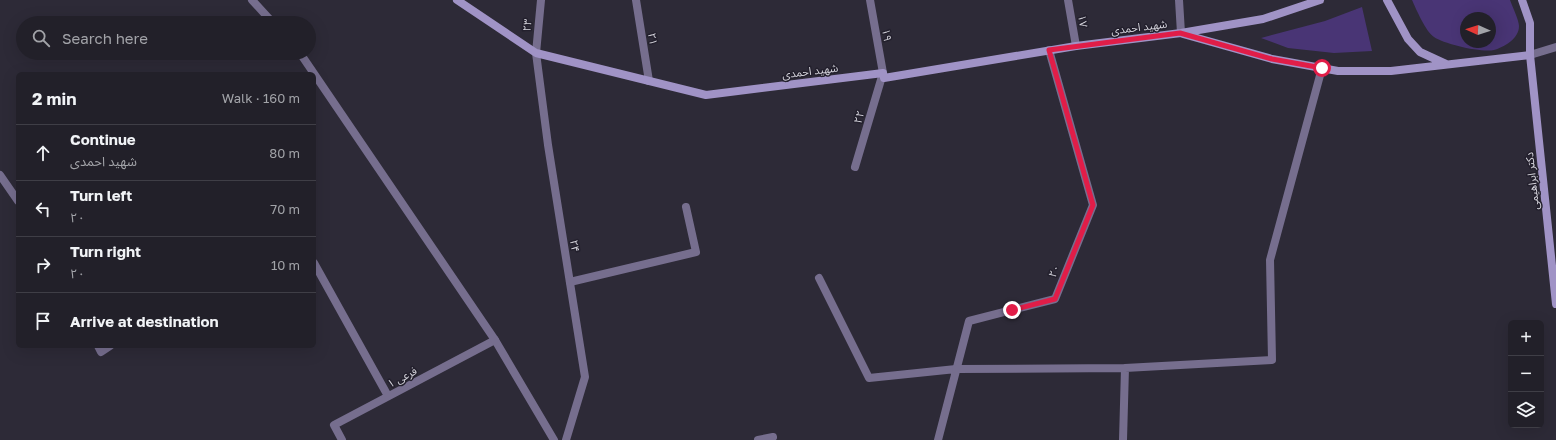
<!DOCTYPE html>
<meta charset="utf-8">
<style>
:root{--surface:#222029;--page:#2e2d35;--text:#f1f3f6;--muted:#a2a3a8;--line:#3f3e46}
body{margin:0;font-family:"Golos Text","Noto Sans Arabic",sans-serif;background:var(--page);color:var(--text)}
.controls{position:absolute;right:12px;bottom:12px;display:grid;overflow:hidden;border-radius:6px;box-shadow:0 4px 16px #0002}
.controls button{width:36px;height:36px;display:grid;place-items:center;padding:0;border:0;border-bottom:1px solid var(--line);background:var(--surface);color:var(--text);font:20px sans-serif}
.compass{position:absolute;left:1460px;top:12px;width:36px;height:36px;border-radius:50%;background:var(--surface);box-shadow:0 4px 16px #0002;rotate:273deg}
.stop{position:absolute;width:12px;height:12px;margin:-9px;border:3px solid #e11d48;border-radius:50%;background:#fff}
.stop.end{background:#e11d48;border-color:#fff;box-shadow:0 1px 4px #0008}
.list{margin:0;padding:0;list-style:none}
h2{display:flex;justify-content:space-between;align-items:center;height:52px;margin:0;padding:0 16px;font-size:17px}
h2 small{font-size:13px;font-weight:400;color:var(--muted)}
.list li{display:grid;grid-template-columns:26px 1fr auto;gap:12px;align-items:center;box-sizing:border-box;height:56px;padding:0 16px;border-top:1px solid var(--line)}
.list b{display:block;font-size:15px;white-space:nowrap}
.list p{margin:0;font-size:13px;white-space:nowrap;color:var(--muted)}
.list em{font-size:13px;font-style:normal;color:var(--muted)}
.icon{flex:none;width:22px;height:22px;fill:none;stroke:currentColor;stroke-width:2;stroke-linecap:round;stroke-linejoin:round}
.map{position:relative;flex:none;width:1556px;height:440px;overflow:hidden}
.search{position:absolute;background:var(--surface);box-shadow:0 4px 16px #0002;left:16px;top:16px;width:300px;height:44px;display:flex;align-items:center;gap:10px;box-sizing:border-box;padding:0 14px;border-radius:22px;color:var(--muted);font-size:15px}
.panel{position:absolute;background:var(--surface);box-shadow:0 4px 16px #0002;left:16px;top:72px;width:300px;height:276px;border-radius:6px}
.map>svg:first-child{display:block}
.green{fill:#493575;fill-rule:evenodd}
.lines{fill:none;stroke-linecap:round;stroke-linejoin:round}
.lane{stroke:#766e8e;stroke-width:8}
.street{stroke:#766e8e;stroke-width:8}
.secondary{stroke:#a093c6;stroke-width:8}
.route{stroke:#e11d48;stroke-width:5}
.labels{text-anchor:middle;stroke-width:3;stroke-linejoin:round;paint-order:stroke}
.street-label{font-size:11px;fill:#d7d6de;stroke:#23202d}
</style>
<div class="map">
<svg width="1556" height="440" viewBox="0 0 1556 440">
<rect width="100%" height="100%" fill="#2d2a37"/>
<!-- green -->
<path class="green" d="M1412,0H1510C1512,6 1519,20 1519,26C1519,39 1504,47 1494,50C1482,53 1444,44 1434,37C1426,32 1416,9 1412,0ZM1466,18H1490V42H1466Z
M1362,7L1372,51L1334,53L1288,48L1261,38L1325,21Z"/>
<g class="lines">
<!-- lane -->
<path class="lane" d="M636,0L649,81
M1179,0L1181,33
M855,167L883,73
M314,263L388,396
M819,278L869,378L956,369
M570,282L696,252L686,207
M342,440L334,425L495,340
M938,440L969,321L1055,299L1093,205L1049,50"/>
<!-- street -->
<path class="street" d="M252,0L273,23
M541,0L536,53L548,145L585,377L566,440
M870,0L883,73
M1068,0L1076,46
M300,53L495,340L554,440
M1530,55L1556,47
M0,175L18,201
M98,346L101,352L110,346
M956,369L1125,368
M758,440L773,437
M1123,440L1125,368L1272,360L1270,260L1322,68"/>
<!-- secondary -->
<path class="secondary" d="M457,0L536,53L706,95L883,73L884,78L1076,46L1181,33L1263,19L1320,0
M1387,0L1408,39L1420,52L1446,64
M1522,0L1530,23V55L1556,304
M1183,34L1272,59L1338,71H1391L1530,55"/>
</g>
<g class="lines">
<!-- route -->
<path class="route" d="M1012,310L1055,299L1093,205L1049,50L1180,33L1272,59L1322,68"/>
</g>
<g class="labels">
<!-- street labels -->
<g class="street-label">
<text transform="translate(1083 21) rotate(80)" y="4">۱۷</text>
<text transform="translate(527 25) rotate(-84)" y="4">۲۳</text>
<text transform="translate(1139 27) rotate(-7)" y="4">شهید احمدی</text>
<text transform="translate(887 35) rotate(80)" y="4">۱۹</text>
<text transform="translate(653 39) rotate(81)" y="4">۲۱</text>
<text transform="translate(810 71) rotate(-7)" y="4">شهید احمدی</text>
<text transform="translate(859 117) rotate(-74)" y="4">۲۲</text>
<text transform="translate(1532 181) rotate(-96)" y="4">دکتر ابراهیمی</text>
<text transform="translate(575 246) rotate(81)" y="4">۲۴</text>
<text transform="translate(1054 271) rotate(-68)" y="4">۲۰</text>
<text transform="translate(402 377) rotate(-28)" y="4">فرعی ۱</text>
</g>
</g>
</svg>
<div class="controls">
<button>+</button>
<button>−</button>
<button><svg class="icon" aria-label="layers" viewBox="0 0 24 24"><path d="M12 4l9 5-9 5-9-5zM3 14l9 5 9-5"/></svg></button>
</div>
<svg class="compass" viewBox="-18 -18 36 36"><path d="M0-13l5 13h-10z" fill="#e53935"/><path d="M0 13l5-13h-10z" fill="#a2a3a8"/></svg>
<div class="stop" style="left:1322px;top:68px"></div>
<div class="stop end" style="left:1012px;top:310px"></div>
<div class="search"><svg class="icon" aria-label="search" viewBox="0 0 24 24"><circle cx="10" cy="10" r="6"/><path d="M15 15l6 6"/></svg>Search here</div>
<section class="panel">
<h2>2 min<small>Walk · 160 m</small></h2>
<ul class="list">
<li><svg class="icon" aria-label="ahead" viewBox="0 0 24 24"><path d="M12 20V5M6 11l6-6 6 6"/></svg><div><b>Continue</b><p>شهید احمدی</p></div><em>80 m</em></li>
<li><svg class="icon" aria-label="left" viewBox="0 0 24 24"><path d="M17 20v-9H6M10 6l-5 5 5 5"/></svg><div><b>Turn left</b><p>۲۰</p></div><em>70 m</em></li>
<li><svg class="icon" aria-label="right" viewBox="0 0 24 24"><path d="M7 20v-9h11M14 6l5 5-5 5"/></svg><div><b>Turn right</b><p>۲۰</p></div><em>10 m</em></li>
<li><svg class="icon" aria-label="arrive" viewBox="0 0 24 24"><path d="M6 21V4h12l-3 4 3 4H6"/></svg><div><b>Arrive at destination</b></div></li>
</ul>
</section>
</div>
